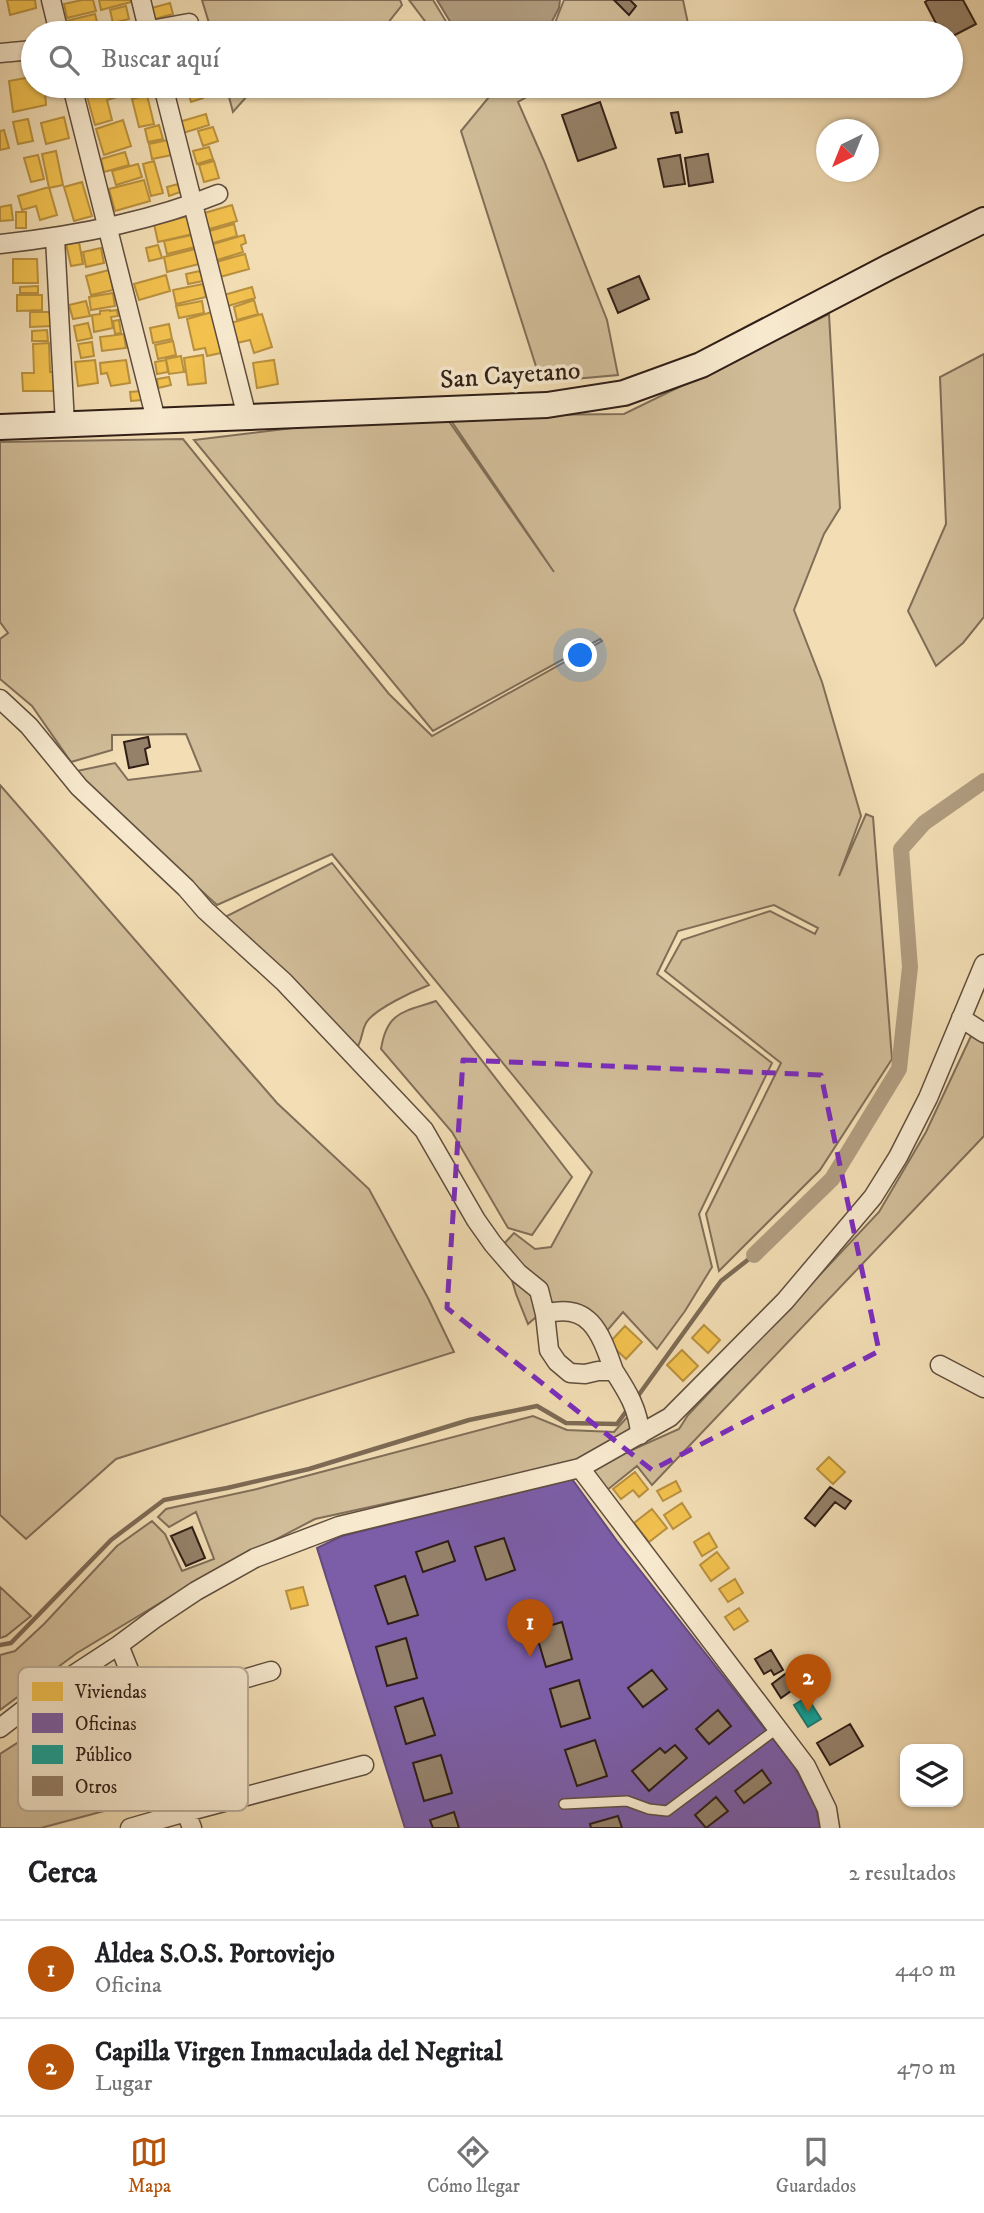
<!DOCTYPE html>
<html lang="es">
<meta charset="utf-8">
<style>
:root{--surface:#fff;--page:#f6f6f6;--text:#202124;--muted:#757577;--line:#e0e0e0;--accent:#b45309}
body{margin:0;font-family:"IM FELL DW Pica",serif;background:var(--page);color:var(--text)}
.controls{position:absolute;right:21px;bottom:21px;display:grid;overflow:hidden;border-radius:14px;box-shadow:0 2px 5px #0004}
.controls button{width:63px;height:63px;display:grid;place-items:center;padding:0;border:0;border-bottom:2px solid var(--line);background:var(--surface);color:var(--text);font:35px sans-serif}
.compass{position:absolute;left:816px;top:119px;width:63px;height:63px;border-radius:50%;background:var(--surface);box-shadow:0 2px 5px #0004;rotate:223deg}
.you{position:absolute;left:581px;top:656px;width:24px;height:24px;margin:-18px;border:5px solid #fff;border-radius:50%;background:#1a73e8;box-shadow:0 0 0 10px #1a73e833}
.badge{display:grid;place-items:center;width:46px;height:46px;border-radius:50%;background:var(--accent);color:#fff;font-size:23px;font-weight:700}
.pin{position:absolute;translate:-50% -58px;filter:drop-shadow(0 2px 4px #0008)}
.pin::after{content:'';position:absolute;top:37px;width:24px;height:21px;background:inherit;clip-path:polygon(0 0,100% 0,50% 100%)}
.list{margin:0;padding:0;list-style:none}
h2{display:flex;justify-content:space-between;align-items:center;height:91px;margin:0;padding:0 28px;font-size:30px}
h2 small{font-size:23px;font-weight:400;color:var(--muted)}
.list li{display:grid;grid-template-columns:46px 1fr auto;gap:21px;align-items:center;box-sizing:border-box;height:98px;padding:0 28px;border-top:2px solid var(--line)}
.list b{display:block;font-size:26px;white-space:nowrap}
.list p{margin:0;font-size:23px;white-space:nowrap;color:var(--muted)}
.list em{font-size:23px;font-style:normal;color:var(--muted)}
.icon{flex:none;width:38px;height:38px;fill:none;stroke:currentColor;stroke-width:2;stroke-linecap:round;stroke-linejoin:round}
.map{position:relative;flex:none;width:984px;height:1828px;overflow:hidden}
.search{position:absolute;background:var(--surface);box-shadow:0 2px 5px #0004;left:21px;right:21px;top:21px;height:77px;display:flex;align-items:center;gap:18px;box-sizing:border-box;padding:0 24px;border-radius:38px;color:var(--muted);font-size:26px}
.sheet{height:287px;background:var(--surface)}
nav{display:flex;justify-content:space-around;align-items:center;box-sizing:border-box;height:98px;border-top:2px solid var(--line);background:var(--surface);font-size:19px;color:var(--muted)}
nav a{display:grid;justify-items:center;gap:4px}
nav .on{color:var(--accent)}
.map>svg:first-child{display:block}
.green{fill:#d1bd99;stroke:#806e58;stroke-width:2}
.water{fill:#b09c7f;stroke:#7d6a55;stroke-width:2}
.homes{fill:#f2c14e;stroke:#b8903e;stroke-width:2}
.offices{fill:#7b5ea7;stroke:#644b7c;stroke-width:2}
.public{fill:#17a398;stroke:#1e7b71;stroke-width:2}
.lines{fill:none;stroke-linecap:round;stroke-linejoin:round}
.stream{stroke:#7d6a55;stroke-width:4.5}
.canal{stroke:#b09c7f;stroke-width:16}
.building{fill:#958169;stroke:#301e17;stroke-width:2}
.service-casing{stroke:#604e3e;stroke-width:12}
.minor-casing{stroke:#604e3e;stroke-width:21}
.secondary-casing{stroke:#301e17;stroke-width:28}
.service{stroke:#f7e9ce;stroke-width:9}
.minor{stroke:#f7e9ce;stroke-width:18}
.secondary{stroke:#f7e9ce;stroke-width:24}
.marked{fill:none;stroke:#7b2cbf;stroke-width:5;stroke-dasharray:14 9;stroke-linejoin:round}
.labels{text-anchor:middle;stroke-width:7;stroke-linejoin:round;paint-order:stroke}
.street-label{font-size:26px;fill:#301e17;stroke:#f7e9ce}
.key{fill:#f7e9ce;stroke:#bbac97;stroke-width:2}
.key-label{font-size:19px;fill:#301e17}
</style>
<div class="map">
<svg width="984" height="1828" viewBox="0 0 984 1828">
<rect width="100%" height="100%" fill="#f2ddb4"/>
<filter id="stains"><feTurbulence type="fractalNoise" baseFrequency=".00286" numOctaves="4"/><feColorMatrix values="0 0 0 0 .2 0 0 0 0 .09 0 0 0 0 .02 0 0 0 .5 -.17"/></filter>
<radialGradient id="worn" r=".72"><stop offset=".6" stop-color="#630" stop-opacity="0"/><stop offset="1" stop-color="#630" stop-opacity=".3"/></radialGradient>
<!-- green -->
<path class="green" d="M202,0H400L402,5L380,33H212Z
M409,0H433L453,33H434Z
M564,0H683L690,33H551Z
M226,86H256L233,112Z
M498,86H546L518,102L544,161L607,320L618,375L541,382L461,131Z
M829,314L840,508L824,534L794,610L822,682L861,816L839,876L866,814L873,817L892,1059L820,1170L719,1271L706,1214L781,1063L665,971L682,940L770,911L815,934L818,928L774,905L678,931L657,974L772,1063L699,1214L712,1267L685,1311L657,1349L623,1312L606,1332L583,1316L552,1303L528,1324L516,1294L502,1246L514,1233L535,1249L551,1247L592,1172L332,854L217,905L72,772L115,763L128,780L201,771L186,734L112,735V750L71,762L32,706L0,679V639L8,633L0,622V442L183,439L389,694L432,736L602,641L600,639L433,731L194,440L441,410L554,572L448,416L624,414Z
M984,354V617L963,643L936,666L908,611L946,524L940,377Z
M0,785L277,1103L369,1189L428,1298L454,1352L116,1459L26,1539L0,1515Z
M332,863L429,985C414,991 374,1009 366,1023C360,1034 364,1040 353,1054L223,918Z
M436,1001L572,1177L532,1235L508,1228L452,1132L381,1049C387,1011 404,1012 436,1001Z
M971,1036L984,1044V1136L652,1485L637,1466L606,1491L587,1470L679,1429L688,1415L879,1212L926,1132Z
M629,1415L634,1436L576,1462L315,1519L198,1580L77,1653L0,1710V1655L15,1651L44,1624L117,1546L152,1521L165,1534L182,1571L214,1559L196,1512L169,1527L158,1517L166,1509L257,1489L533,1416L567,1430L614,1432Z
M0,1587L31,1616L6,1636L0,1638Z
M120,1677L170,1725L193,1787L41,1828H0V1754Z"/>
<!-- water -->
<path class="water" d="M437,0H560L559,8L546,33H457Z"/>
<!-- homes -->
<path class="homes" d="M7,0H35L36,8L10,15Z
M82,0H93L96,11L67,18L64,4Z
M99,0H130L131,2L101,10Z
M170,3L173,14L151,20L148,9Z
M126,6L129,19L113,23L110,10Z
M95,14L99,30L82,33H69L66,21Z
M31,77L33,87L45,92L46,105L13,112L9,81Z
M92,86H123L124,89L118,91L120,96L107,100L112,120L95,125L85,89Z
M174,86H201L176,93Z
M201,89L203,98L191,102L188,92Z
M147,95L154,124L139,127L132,99Z
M206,114L209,125L183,133L179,122Z
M64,117L69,138L46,144L41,123Z
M28,119L33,141L18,144L13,122Z
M123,120L131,146L104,155L96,129Z
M159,125L163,139L148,142L145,129Z
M213,127L218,141L203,146L198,131Z
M4,130L9,148L0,150V131Z
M168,140L172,155L152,159L149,144Z
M209,147L213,159L197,164L193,151Z
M56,151L63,185L49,188L42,154Z
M125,152L129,165L104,172L101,159Z
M38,155L44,179L31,182L24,158Z
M154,161L163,193L151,196L143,164Z
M214,161L219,178L204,182L199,165Z
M138,164L142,177L116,185L112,171Z
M144,180L150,201L115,211L109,189Z
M82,182L92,216L74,221L64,187Z
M178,184L180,192L169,196L167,187Z
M49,187L57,215L40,220L36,206L22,210L18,196Z
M11,205L13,220L0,221V207Z
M232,205L237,221L206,230L201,214Z
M16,212H26V228H16Z
M189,216L193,234L158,242L154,224Z
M234,224L237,236L210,244L206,232Z
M192,235L195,247L167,254L164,241Z
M244,235L246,243L241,245L243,252L214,261L210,245Z
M79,242L83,264L71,266L66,244Z
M158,245L162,258L149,261L146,248Z
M101,248L104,263L86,267L83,252Z
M195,249L199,264L167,272L164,257Z
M245,254L249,269L220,277L216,262Z
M13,259H37L38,283H13Z
M109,270L113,290L91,295L86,276Z
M200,271L203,281L188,284L186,274Z
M166,275L170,291L139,300L134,284Z
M203,284L206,297L176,304L173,290Z
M38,286V293H20V287Z
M252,287L255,298L228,306L224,295Z
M113,293L115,306L91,310L89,297Z
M17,295H42V310L17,311Z
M254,300L258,314L237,320L234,307Z
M86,301L90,316L73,319L69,305Z
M202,301L204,313L179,318L176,306Z
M110,310V311L117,310L118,316L111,317L113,328L94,332L92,315L100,314V311Z
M30,312H53V326L30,327Z
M212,312L221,353L207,356L205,348L194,350L187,319Z
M262,314L272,347L254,353L250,340L237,343L231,323Z
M119,320L121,333L115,334L113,321Z
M88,323L92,338L77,341L74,326Z
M169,324L172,339L153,343L150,328Z
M47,330L48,341H32V331Z
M124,334L126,348L102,351L100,337Z
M173,341L176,355L158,359L155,345Z
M92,342L94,356L81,358L78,344Z
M49,343L50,372H54V391H23L22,373H34L33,344Z
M203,355L206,383L188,385L184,358Z
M181,356L184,372L169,374L166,359Z
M95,360L98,383L78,386L75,362Z
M126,360L130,383L111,386L107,373L101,374L100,363Z
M166,360L168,372L157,374L155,362Z
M274,360L278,384L257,388L253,363Z
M169,377L171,385L158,388L157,379Z
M141,391L142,400L131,401L130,392Z
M704,1325L720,1340L708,1353L692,1338Z
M625,1326L642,1342L626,1359L609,1343Z
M682,1350L698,1366L683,1381L667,1365Z
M829,1457L845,1472L833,1484L817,1469Z
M635,1472L648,1489L639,1497L633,1490L621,1499L613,1489Z
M676,1481L681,1491L663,1501L657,1491Z
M682,1503L691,1517L673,1529L664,1515Z
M652,1509L667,1528L649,1542L634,1523Z
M709,1533L717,1547L702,1556L694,1542Z
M717,1552L729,1568L711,1581L700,1565Z
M735,1579L743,1593L728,1602L719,1589Z
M303,1587L308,1605L291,1609L286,1591Z
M739,1608L748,1621L734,1630L725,1617Z"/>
<!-- offices -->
<path class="offices" d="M572,1479L617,1541L794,1766L816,1808L820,1828H405L317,1548L342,1536Z"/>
<!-- public -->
<path class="public" d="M807,1697L821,1719L808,1727L794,1705Z"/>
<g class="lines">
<!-- stream -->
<path class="stream" d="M635,1400L721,1281L754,1255
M0,1645L11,1643L111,1540L164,1500L227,1488L309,1469L469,1420L537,1406L566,1423L617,1424L630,1406"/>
<!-- canal -->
<path class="canal" d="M754,1255L832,1179L899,1069L910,967L901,849L924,823L984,781"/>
</g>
<!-- building -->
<path class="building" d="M614,0H630L636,6L629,15Z
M928,0H963L976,24L951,37V33H941L925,2Z
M600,102L616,148L578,161L562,115Z
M678,112L682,132L676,133L671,113Z
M708,154L713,182L689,186L685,158Z
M680,155L685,184L664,187L658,159Z
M639,276L649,299L618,313L608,289Z
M148,737L150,747L145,749L148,764L129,768L124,742Z
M830,1487L851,1501L845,1509L835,1502L815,1526L805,1518Z
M192,1527L205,1558L186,1566L171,1536Z
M504,1538L515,1570L486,1580L475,1547Z
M448,1541L455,1561L423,1572L416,1552Z
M405,1576L418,1615L388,1624L375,1586Z
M562,1622L572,1659L546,1667L535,1630Z
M406,1638L417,1678L387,1686L376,1647Z
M771,1650L783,1670L774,1675L771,1670L764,1674L755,1659Z
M652,1670L667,1689L643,1707L628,1688Z
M788,1672L798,1686L781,1698L772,1684Z
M579,1680L590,1718L561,1727L550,1689Z
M423,1698L435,1735L406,1744L395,1707Z
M718,1710L731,1726L709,1744L696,1729Z
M850,1724L863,1746L830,1765L817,1743Z
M595,1740L607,1776L577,1786L565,1750Z
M675,1745L687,1758L649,1791L632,1771L660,1748L665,1753Z
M441,1755L452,1793L424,1801L413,1763Z
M762,1770L771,1783L744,1803L735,1791Z
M716,1797L728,1811L706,1828L695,1815Z
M454,1812L459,1828H433L430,1820Z
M618,1816L622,1828H591L590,1824Z"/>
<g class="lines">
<defs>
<path id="service" d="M564,1804L627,1801L649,1809L667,1811L778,1728"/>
<path id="minor" d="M51,0L59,33
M141,0L149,33
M134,33L189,23
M0,53L33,50
M72,86L156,420
M163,86L247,417
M55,238L65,424
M0,244C74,236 149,222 218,194
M0,699L29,726L79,787L186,888L205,910L284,982L424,1130L476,1220L493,1244L518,1273L539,1290L545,1314L549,1350L557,1362L570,1373L585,1374L598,1371H614C627,1391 639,1410 640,1435
M961,1018L984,1033
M545,1314C591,1301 601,1335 614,1371
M940,1365L984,1388
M580,1468L806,1766L827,1809L830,1828
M119,1645L186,1812L130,1828
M136,1689L148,1697L164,1702L271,1671
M0,1728L44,1694L119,1645L154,1619L196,1591L255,1558L339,1526L580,1468L670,1417L785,1301L873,1197L898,1157L928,1098L984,964
M192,1828L186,1812L364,1765"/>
<path id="secondary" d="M0,427L547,405L624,393L701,365L889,267L984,220"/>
</defs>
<!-- service casing -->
<use href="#service" class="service-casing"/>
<!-- minor casing -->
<use href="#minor" class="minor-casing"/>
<!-- secondary casing -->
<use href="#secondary" class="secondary-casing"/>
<!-- service -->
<use href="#service" class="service"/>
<!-- minor -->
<use href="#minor" class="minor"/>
<!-- secondary -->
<use href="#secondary" class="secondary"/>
</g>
<!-- marked area -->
<path class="marked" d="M463,1060L821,1075L879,1351L652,1470L447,1308Z"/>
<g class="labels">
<!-- street labels -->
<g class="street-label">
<text transform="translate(510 374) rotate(-4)" y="9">San Cayetano</text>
</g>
</g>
<!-- legend -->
<rect x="18" y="1667" width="230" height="144" rx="10" class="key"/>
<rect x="32" y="1682" width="31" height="19" fill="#f2c14e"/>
<rect x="32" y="1713" width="31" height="20" fill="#7b5ea7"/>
<rect x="32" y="1745" width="31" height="19" fill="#17a398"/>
<rect x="32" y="1776" width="31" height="20" fill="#958169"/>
<g class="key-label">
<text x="75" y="1698">Viviendas</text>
<text x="75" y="1730">Oficinas</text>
<text x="75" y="1761">Público</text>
<text x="75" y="1793">Otros</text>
</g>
<rect width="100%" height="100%" filter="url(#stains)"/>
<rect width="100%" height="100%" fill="url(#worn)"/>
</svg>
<div class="controls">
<button><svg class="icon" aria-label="layers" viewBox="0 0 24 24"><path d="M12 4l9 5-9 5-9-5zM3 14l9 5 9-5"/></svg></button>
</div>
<svg class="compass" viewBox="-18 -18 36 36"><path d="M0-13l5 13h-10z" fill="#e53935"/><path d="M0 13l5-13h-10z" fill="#757577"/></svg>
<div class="you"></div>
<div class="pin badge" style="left:530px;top:1657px">1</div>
<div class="pin badge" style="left:808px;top:1712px">2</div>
<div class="search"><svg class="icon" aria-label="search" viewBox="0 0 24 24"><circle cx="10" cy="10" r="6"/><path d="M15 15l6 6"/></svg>Buscar aquí</div>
</div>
<section class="sheet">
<h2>Cerca<small>2 resultados</small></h2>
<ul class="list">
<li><span class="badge">1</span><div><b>Aldea S.O.S. Portoviejo</b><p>Oficina</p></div><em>440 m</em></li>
<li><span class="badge">2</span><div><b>Capilla Virgen Inmaculada del Negrital</b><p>Lugar</p></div><em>470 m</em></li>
</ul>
</section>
<nav>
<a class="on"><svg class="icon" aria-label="map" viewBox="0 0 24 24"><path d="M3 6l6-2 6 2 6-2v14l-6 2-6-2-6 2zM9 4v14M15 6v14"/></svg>Mapa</a>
<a><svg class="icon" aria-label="directions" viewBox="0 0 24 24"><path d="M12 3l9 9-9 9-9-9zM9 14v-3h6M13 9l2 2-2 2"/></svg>Cómo llegar</a>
<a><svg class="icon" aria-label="saved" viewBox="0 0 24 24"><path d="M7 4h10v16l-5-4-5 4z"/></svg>Guardados</a>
</nav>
